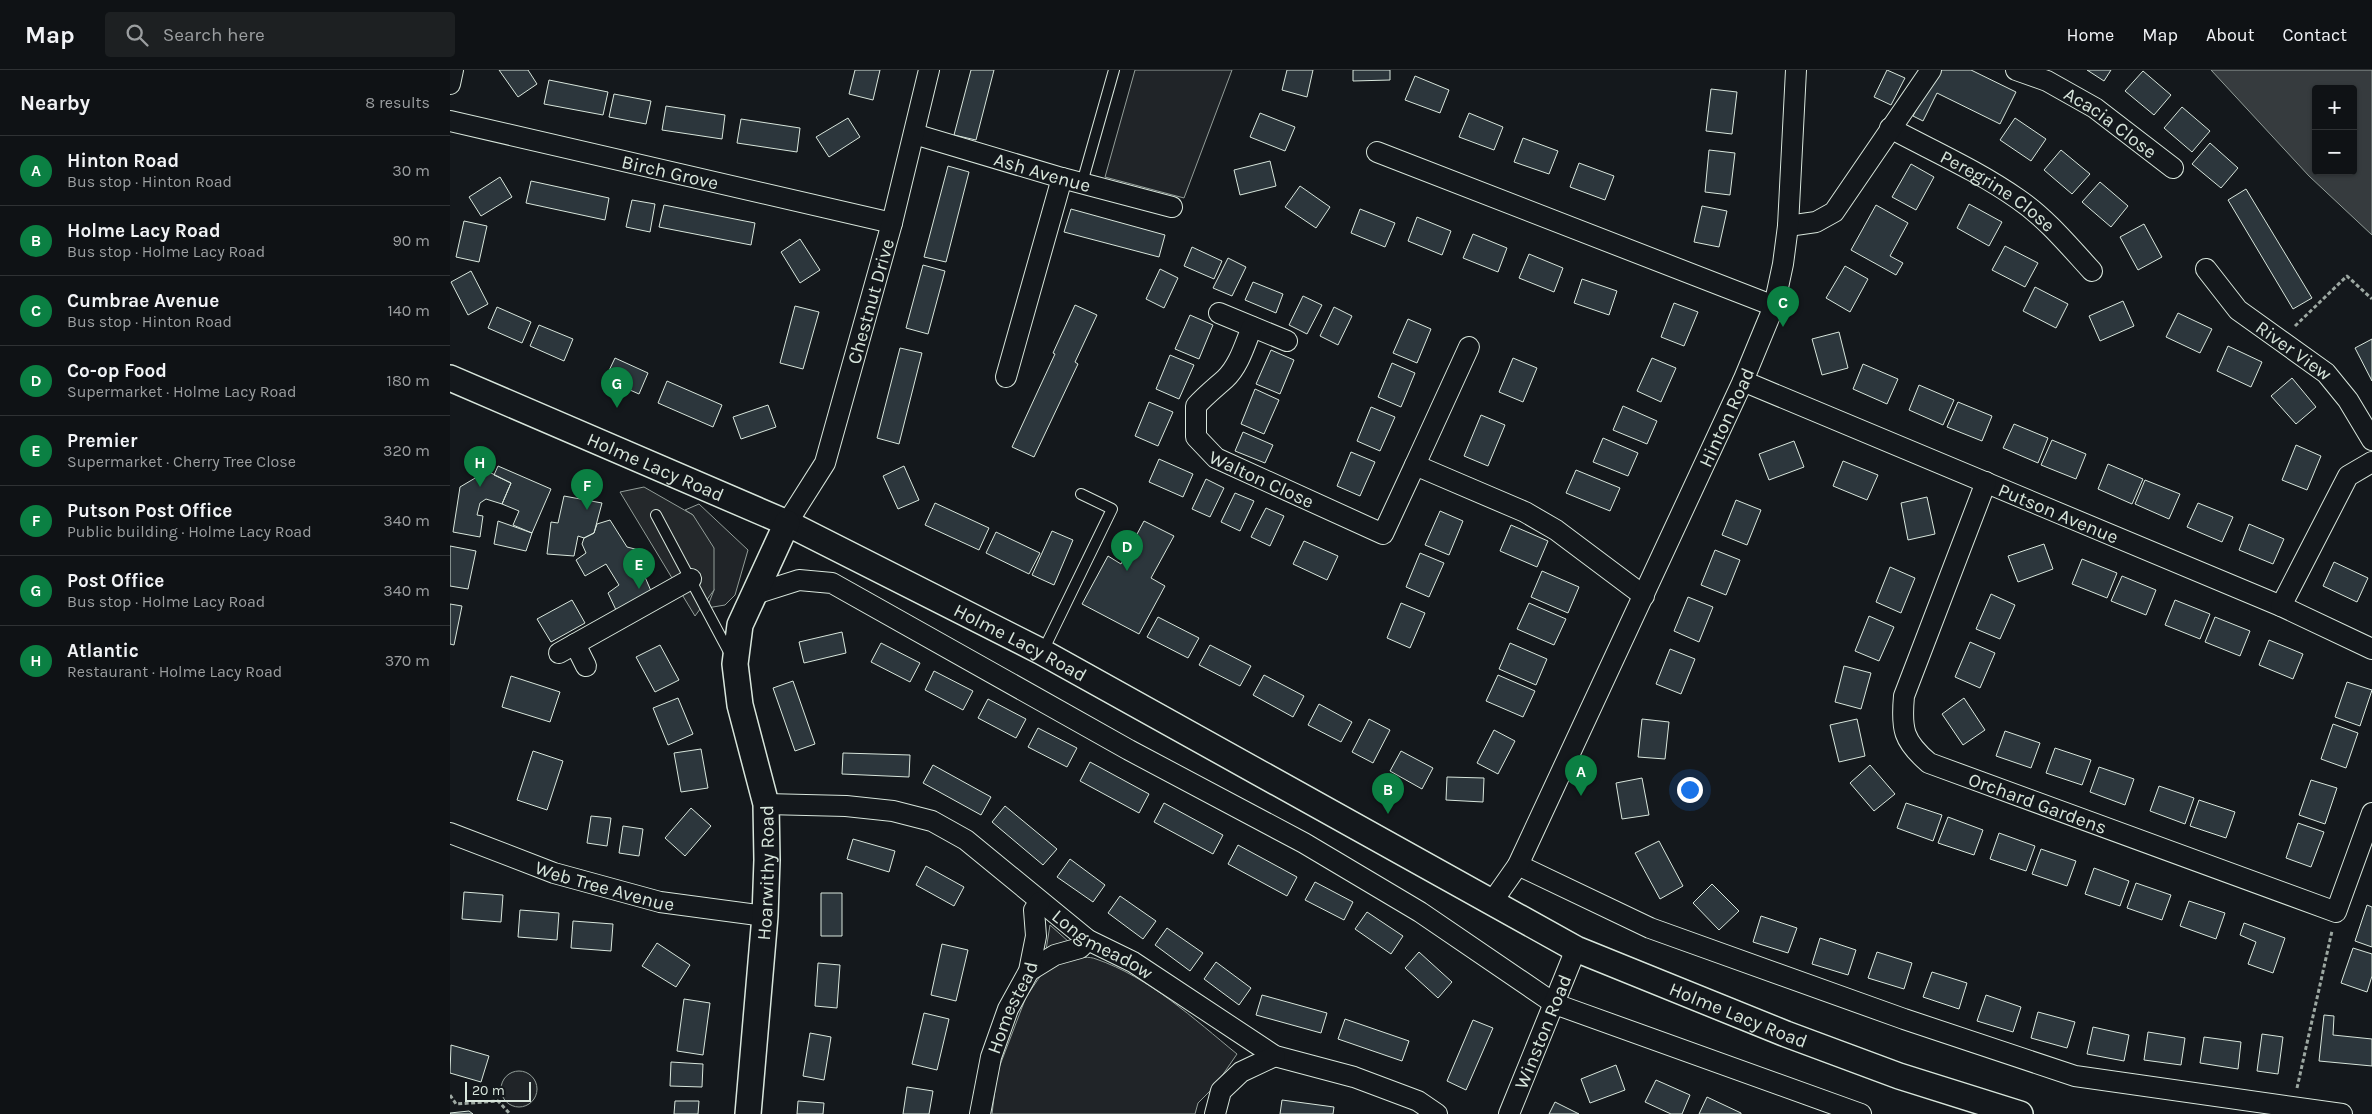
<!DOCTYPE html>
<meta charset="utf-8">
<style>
:root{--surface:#0f1215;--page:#1d2022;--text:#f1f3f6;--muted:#9b9ea0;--line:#2f3234;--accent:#0b8043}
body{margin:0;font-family:Karla,sans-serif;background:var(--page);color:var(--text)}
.controls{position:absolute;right:15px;top:15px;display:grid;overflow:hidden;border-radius:5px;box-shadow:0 1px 4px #0004}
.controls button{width:45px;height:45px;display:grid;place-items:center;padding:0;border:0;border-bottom:1px solid var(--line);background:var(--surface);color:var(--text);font:25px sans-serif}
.scale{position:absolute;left:15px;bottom:12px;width:66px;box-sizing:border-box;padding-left:5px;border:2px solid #d8e6dc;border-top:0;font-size:14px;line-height:18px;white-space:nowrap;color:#d8e6dc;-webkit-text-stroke:4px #14181c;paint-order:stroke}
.you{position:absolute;left:1239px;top:719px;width:18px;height:18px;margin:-12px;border:4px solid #fff;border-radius:50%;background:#1a73e8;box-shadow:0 0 0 8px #1a73e833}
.badge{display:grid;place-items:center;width:32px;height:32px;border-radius:50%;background:var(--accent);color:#fff;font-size:16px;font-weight:700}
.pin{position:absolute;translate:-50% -41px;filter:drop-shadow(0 1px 2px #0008)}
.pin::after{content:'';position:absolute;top:26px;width:18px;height:15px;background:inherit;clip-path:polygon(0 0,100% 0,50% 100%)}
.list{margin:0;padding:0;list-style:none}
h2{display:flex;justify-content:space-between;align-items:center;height:65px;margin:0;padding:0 20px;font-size:21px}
h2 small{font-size:16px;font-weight:400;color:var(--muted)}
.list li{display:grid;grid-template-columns:32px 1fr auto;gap:15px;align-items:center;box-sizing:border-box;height:70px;padding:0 20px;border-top:1px solid var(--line)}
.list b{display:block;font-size:19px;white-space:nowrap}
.list p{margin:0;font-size:16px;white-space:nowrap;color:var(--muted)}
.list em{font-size:16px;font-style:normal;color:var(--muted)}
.icon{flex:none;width:28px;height:28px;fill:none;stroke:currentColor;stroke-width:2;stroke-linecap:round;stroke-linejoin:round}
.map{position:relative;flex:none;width:1922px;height:1044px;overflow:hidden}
header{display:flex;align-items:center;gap:30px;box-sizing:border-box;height:70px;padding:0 25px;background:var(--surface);border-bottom:1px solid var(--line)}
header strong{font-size:24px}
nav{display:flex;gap:28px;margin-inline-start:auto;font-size:18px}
.search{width:350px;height:45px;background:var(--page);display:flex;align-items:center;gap:12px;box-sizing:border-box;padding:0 18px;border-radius:5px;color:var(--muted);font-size:19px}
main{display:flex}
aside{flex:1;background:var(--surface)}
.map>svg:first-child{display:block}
.green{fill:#202428;stroke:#939e99}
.parking{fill:#24282b;stroke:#939e99}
.water{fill:#363b3e;stroke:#939e99;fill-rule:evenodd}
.building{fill:#2c363c;stroke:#d8e6dc}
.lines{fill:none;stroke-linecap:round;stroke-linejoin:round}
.service-casing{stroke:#d8e6dc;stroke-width:12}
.minor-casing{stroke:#d8e6dc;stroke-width:22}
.tertiary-casing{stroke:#d8e6dc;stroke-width:28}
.path{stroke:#9da8a2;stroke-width:3;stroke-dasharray:4 2.5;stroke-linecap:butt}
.service{stroke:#14181c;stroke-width:10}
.minor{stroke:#14181c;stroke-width:20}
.tertiary{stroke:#14181c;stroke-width:25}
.labels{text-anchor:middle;stroke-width:4;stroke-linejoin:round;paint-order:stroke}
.street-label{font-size:19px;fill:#d8e6dc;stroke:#14181c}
</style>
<header>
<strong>Map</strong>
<div class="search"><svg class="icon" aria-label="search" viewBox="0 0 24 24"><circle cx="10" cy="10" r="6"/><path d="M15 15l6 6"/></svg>Search here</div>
<nav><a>Home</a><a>Map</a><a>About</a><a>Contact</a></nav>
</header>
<main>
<aside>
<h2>Nearby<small>8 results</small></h2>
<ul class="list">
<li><span class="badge">A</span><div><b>Hinton Road</b><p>Bus stop · Hinton Road</p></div><em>30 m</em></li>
<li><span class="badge">B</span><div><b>Holme Lacy Road</b><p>Bus stop · Holme Lacy Road</p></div><em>90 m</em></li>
<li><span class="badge">C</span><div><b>Cumbrae Avenue</b><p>Bus stop · Hinton Road</p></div><em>140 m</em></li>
<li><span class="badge">D</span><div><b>Co-op Food</b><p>Supermarket · Holme Lacy Road</p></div><em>180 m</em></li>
<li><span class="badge">E</span><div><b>Premier</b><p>Supermarket · Cherry Tree Close</p></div><em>320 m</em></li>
<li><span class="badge">F</span><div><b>Putson Post Office</b><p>Public building · Holme Lacy Road</p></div><em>340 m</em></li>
<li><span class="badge">G</span><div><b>Post Office</b><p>Bus stop · Holme Lacy Road</p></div><em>340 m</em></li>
<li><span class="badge">H</span><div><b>Atlantic</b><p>Restaurant · Holme Lacy Road</p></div><em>370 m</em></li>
</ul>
</aside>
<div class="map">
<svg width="1922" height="1044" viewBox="0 0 1922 1044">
<rect width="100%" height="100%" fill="#14181c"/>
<!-- green -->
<path class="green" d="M685,0H782L734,128L655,107Z
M249,434L298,480L285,525L275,535L257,538L264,520L243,445L235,440Z
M600,855L619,872L596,880Z
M623,888C630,888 639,886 646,889C699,907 744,949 787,984L765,1016L748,1033L745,1044H542L547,1003L576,927L591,905L605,895Z
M51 1019a18 18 0 1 1 36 0a18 18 0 1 1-36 0Z"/>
<!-- parking -->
<path class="parking" d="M194,417L243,445L264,478V520L245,546L170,422Z"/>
<!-- water -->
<path class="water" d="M1761,0H1922V165L1859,106ZM1866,19H1903V101H1866Z"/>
<!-- building -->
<path class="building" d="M49,0H78L87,14L68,27Z
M405,0H430L423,30L399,24Z
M521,0H544L526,70L504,65Z
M837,0H863L857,27L832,20Z
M903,0H940V10L903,11Z
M1437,0L1455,8L1441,35L1424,27Z
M1486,0H1521L1566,22L1550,54L1487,23L1473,51L1463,46Z
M1637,0H1661L1654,11Z
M1693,1L1721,25L1704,45L1675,21Z
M965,6L999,20L990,43L955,30Z
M99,10L158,22L153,45L94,34Z
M1261,19L1287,22L1282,64L1256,61Z
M164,24L201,31L196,54L159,47Z
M216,36L275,45L272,69L212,60Z
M1732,37L1760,61L1742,82L1714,58Z
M810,43L845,57L835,81L800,67Z
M1019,43L1053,57L1044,80L1009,67Z
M398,48L410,67L379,87L366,67Z
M1565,48L1596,69L1581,91L1550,70Z
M291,49L350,58L347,82L287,73Z
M1073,68L1108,81L1099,104L1064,92Z
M1760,73L1788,98L1771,118L1742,94Z
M1259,80L1285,83L1280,125L1255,122Z
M1611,80L1640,104L1622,124L1594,100Z
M820,91L826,116L790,125L784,100Z
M1129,93L1164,106L1155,130L1120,117Z
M1461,94L1484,107L1466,140L1442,127Z
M498,96L519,102L496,192L474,187Z
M50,107L62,127L31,146L19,127Z
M81,111L159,128L155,150L76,133Z
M1650,112L1678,136L1661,157L1632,132Z
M850,116L880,137L866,158L835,137Z
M1796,119L1862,228L1843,239L1778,130Z
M182,130L205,134L200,162L176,157Z
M1519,134L1552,152L1539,176L1507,158Z
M214,135L305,153L301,175L209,157Z
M1426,135L1458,153L1440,186L1453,193L1446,205L1401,180Z
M1252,136L1277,141L1269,177L1244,172Z
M621,139L715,165L709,187L614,162Z
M910,139L945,153L935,177L901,163Z
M967,147L1001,161L992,185L958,171Z
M14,151L37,156L29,192L6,187Z
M1694,154L1712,187L1688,200L1670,167Z
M1023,164L1057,178L1048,202L1013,188Z
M350,169L370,200L350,213L331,182Z
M1555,176L1588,193L1575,217L1542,200Z
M742,177L772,191L764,209L734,196Z
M1079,184L1113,198L1104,222L1069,208Z
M778,188L796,197L782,226L763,218Z
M473,195L495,201L478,264L456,258Z
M1395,196L1418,209L1400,242L1376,228Z
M710,199L728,208L714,238L696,229Z
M21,201L38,234L18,245L1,212Z
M1132,209L1167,221L1159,245L1124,233Z
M803,212L833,224L826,243L795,230Z
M1585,217L1618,234L1606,258L1573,241Z
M853,226L872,235L857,264L839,255Z
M1673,231L1684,256L1650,271L1639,246Z
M1224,233L1248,242L1234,276L1211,267Z
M625,235L647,245L625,292L628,294L584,387L562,377L605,284L603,283Z
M345,236L369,242L353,299L330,293Z
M47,237L81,252L72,273L38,258Z
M884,237L902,246L888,275L870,266Z
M1728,243L1762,259L1750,283L1716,267Z
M740,245L763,255L749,289L725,279Z
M958,249L981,259L967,293L943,283Z
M89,255L123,269L114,291L80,276Z
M1389,262L1398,298L1372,305L1362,269Z
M1922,269V311L1905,278Z
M1778,276L1812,292L1801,317L1767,301Z
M450,278L472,283L449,374L427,368Z
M821,280L844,290L830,324L806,314Z
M720,285L744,295L729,329L706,319Z
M165,288L198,303L189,324L155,309Z
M1063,288L1087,298L1073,332L1049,322Z
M1202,288L1226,298L1211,332L1187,321Z
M942,293L965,303L951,337L928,327Z
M1413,294L1448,309L1437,334L1403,319Z
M1842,308L1866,337L1846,354L1821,326Z
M217,311L272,335L263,357L208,333Z
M1469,315L1504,330L1493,355L1459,340Z
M805,319L829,330L814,364L791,354Z
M699,332L723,342L708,376L685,366Z
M1508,332L1542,346L1532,371L1497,357Z
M318,335L326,357L291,369L283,347Z
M1173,336L1207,351L1197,374L1163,360Z
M921,337L945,347L930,381L907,371Z
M1031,345L1055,355L1038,396L1014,386Z
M1564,354L1598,368L1588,393L1553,378Z
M793,362L823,375L815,393L785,381Z
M1153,368L1188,383L1178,406L1143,392Z
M1602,370L1636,384L1626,409L1591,395Z
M1344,371L1354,397L1319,410L1309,384Z
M1846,375L1871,386L1857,420L1832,410Z
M901,382L925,392L910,426L887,416Z
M709,389L743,404L733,427L699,412Z
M1393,391L1428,405L1417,430L1383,416Z
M1658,394L1693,409L1682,434L1648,419Z
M48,396L101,419L82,463L63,455L69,441L52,434L61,413L44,405Z
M454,396L469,430L448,439L433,406Z
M1126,400L1170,418L1160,441L1116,423Z
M37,401L61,413L52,434L36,429L30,433L27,445L33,446L30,467L3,462L10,417Z
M756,409L774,418L760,447L742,439Z
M1695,410L1730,424L1719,449L1685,434Z
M785,423L804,431L790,461L771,452Z
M114,426L152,433L144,463L134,468L128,466L124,486L97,484L101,452L108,453Z
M1477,427L1485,464L1458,470L1451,433Z
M1286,430L1311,440L1297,475L1272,465Z
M485,433L539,458L529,480L475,455Z
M1748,433L1783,447L1772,472L1737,457Z
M816,438L834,446L820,476L801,467Z
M990,441L1013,451L999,485L975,475Z
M160,450L177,477L189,480L197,493L195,507L201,521L166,540L158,523L169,515L156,494L135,506L126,490L136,483L132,474L134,468L144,463L147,454Z
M48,451L82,463L76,481L44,474Z
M694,451L724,466L701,508L715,516L689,564L632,534L658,486L671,494Z
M1799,454L1834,469L1823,494L1789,480Z
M1061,455L1098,471L1087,497L1050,481Z
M602,461L623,470L604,515L582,505Z
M546,462L590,483L579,504L536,483Z
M854,471L888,486L877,510L843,494Z
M1594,474L1603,499L1568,512L1558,486Z
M0,476L26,481L18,519L0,516Z
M1265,480L1290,490L1276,525L1251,515Z
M970,483L994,493L979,527L956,517Z
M1632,489L1667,503L1657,528L1622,514Z
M1884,492L1918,508L1907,532L1873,516Z
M1440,497L1465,508L1451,543L1426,532Z
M1092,501L1129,517L1118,543L1081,527Z
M1672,506L1706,520L1696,545L1661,531Z
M1541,524L1565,535L1550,569L1526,559Z
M1238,527L1263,537L1249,572L1224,561Z
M122,530L135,553L101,572L87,549Z
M1725,530L1760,544L1750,569L1715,555Z
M951,533L975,543L960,578L937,568Z
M1079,533L1116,549L1104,575L1067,559Z
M0,534L12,536L4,575L0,574Z
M1419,546L1444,557L1429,591L1405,581Z
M708,547L749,568L738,588L697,567Z
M1765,547L1800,561L1790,586L1755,572Z
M392,562L396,583L354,593L349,572Z
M1819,570L1853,584L1843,609L1809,595Z
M1520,572L1545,583L1530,618L1505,607Z
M431,573L470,593L460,612L421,592Z
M1060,573L1097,589L1086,615L1049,599Z
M210,575L229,610L205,622L186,587Z
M760,575L801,596L790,616L749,595Z
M1220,579L1245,589L1231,624L1206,614Z
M1394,596L1421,603L1411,639L1385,632Z
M484,601L523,621L513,640L475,620Z
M814,605L854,626L843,647L803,625Z
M1048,605L1085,621L1073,647L1036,631Z
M61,606L110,622L100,652L52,637Z
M343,611L365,674L345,681L323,618Z
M1897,612L1922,620L1910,656L1885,647Z
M228,628L243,664L218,675L203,638Z
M1514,628L1535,660L1513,675L1492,644Z
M538,629L576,649L566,668L528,648Z
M869,634L902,652L891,672L858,655Z
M919,649L940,660L923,693L902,682Z
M1192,649L1219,652L1215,689L1188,687Z
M1407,649L1415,686L1389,692L1380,655Z
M1883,654L1908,663L1896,698L1871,689Z
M588,658L627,678L617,697L578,677Z
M1044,660L1065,671L1048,704L1027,693Z
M1555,661L1590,673L1581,698L1546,686Z
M1605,678L1641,690L1632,715L1596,703Z
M251,679L258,718L231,722L224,683Z
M83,681L113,691L97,740L67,730Z
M951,681L983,698L972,719L940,701Z
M393,683L460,685L459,707L392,704Z
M640,692L699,724L689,743L630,711Z
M483,695L541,727L531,745L473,713Z
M1420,695L1445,724L1424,741L1400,713Z
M1649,697L1684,709L1675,735L1640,722Z
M997,707L1034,708L1033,732L996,730Z
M1192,708L1199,745L1172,749L1166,713Z
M1861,710L1887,718L1875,754L1849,745Z
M1709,716L1744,728L1735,754L1700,741Z
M1749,730L1785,742L1776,768L1740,756Z
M714,733L773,765L763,784L704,752Z
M1456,733L1492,745L1483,771L1447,758Z
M555,736L607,779L593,795L542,752Z
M241,738L261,756L235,786L215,768Z
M141,746L161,748L157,776L137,773Z
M1498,747L1533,760L1524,785L1488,773Z
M1848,753L1874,762L1861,797L1836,788Z
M173,756L193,759L189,786L169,783Z
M1549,763L1585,776L1576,801L1540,789Z
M403,769L445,781L439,802L397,789Z
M1209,771L1233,816L1210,829L1185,783Z
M788,775L847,807L837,826L778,794Z
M1591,779L1626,791L1617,816L1582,804Z
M620,789L655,815L643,832L607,807Z
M476,796L514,817L504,836L466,815Z
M1644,798L1679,811L1670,836L1635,824Z
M865,812L903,832L894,850L855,830Z
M1686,813L1721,825L1712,850L1677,838Z
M1262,814L1289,841L1269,860L1243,833Z
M14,822L53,825L51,852L12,849Z
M371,823H392V866H371Z
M670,826L706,851L693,869L658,843Z
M1739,831L1775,843L1766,869L1730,856Z
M1917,835L1922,837V877L1905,871Z
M70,840L109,843L107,870L68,867Z
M917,842L953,866L941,884L905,859Z
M1311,846L1347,858L1338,883L1303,872Z
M123,851L163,854L161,881L121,878Z
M1794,853L1835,868L1823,903L1798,894L1806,872L1790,865Z
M717,858L753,883L740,901L705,875Z
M1370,868L1406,880L1398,905L1362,894Z
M207,873L240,895L226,917L192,896Z
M492,874L518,880L506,931L481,925Z
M1903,878L1922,884V906L1917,922L1891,913Z
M969,882L1002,912L988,928L955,898Z
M1427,882L1462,893L1454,919L1418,908Z
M766,892L801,918L789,935L754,909Z
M368,893L390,895L387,938L365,936Z
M1482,902L1517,913L1509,939L1473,927Z
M812,925L877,943L871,963L806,945Z
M1536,925L1571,937L1563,962L1527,951Z
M234,929L260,933L253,985L227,981Z
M1588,942L1625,952L1617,978L1581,968Z
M474,943L499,949L487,1000L462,994Z
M1874,945L1884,946L1883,965L1922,969V996L1869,991Z
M895,949L959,971L952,991L888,969Z
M1023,950L1043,958L1016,1020L997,1011Z
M1643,957L1679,965L1674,991L1637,984Z
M1698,962L1735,968L1731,995L1694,990Z
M360,963L381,967L374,1010L353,1006Z
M1812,964L1833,967L1828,1004L1807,1001Z
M1754,967L1791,972L1788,999L1750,993Z
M1,975L39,986L31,1012L0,1003Z
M221,992L253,994L252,1017L220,1016Z
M1166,995L1175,1020L1140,1033L1131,1009Z
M1206,1010L1240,1025L1232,1044H1221L1195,1032Z
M457,1017L483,1021L479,1044H453Z
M1257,1027L1291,1043V1044H1249Z
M832,1030L884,1037L883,1044H830Z
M225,1031H249L248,1044H224Z
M348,1031L374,1033L373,1044H347Z
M1105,1032L1129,1044H1099Z
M19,1041L23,1044H0V1043Z"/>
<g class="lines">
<defs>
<path id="service" d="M632,113L664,0
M206,445L280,584
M593,581L662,439L631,424"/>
<g id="minor">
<path id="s1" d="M1566,0L1597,11L1645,38L1723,98"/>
<path d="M0,14L3,0"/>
<path id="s2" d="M0,51L442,153"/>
<path id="s3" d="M1440,58C1483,81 1528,101 1568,129C1596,148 1619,176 1642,201"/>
<path id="s4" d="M464,64L612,108L722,137"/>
<path d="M927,82L1324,236"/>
<path d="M1338,156L1366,152L1384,142L1481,0"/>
<path id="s5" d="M1756,199L1788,240L1876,303L1898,330L1922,370"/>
<path d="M769,243L837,271"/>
<path id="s6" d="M802,257C795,274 789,296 775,309C765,318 755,326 746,336V367L766,388L933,464L965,395L1075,442L1106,460L1194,526"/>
<path d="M556,307L612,108"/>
<path id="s7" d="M1293,311L1831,536L1922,579"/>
<path d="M965,395L1019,277"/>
<path id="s8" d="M1536,412L1454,626C1451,659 1453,671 1479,693L1886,842L1922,743"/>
<path id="s9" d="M337,453L375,393L442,153L479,0"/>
<path d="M305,524L349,510L382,513L679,680L854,773L970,842L1105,934L1411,1044"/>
<path d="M1831,536L1898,406L1922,392"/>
<path d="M125,574L136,596"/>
<path d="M109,583L241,509"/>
<path id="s10" d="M316,734L396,736L443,741L482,751L516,770L638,870L683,892L825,986L904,1007L968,1031L987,1044"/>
<path id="s11" d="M0,763L104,803L210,832L315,846"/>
<path d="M1068,795L1200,858L1454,949L1625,1006L1892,1044"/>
<path id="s12" d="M1042,832L1068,795L1293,311L1324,236L1333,194L1338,156L1346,0"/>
<path d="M579,901L605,885L630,878L638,870"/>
<path id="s13" d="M530,1044L541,987L558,939L579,901L586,866L584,840L590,832"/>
<path d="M765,1044L771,1021L791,1002L825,986"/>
<path id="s14" d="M1059,1044L1126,879"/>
</g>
<g id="tertiary">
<path id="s15" d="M0,308L337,453L592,582L1126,879L1336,964L1449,1006L1570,1044"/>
<path id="s16" d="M298,1044L315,846L317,790L316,734L290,635L285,594L290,555L337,453"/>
</g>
</defs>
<!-- service casing -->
<use href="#service" class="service-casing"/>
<!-- minor casing -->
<use href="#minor" class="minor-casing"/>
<!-- tertiary casing -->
<use href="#tertiary" class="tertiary-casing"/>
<!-- path -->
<path class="path" d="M1845,256L1897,206L1922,229
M1847,1018L1882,861
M0,1025L6,1034L48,1031L60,1044"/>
<!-- service -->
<use href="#service" class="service"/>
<!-- minor -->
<use href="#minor" class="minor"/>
<!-- tertiary -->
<use href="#tertiary" class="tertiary"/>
</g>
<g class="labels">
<!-- street labels -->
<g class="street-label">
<text dy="7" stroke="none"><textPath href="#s1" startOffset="109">Acacia Close</textPath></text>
<text dy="7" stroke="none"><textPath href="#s2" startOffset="226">Birch Grove</textPath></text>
<text dy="7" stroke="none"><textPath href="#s4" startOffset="134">Ash Avenue</textPath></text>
<text dy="7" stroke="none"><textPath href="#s3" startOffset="125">Peregrine Close</textPath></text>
<text dy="7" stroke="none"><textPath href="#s9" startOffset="239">Chestnut Drive</textPath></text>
<text dy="7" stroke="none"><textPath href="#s5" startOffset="121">River View</textPath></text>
<text dy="7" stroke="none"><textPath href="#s12" startOffset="539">Hinton Road</textPath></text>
<text dy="7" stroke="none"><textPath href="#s15" startOffset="224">Holme Lacy Road</textPath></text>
<text dy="7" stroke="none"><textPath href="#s6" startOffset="209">Walton Close</textPath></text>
<text dy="7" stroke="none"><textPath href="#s7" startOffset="342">Putson Avenue</textPath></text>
<text dy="7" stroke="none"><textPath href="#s15" startOffset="629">Holme Lacy Road</textPath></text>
<text dy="7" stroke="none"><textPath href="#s8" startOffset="421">Orchard Gardens</textPath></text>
<text dy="7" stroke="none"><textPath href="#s16" startOffset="242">Hoarwithy Road</textPath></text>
<text dy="7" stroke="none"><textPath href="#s11" startOffset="164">Web Tree Avenue</textPath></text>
<text dy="7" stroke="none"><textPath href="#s10" startOffset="379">Longmeadow</textPath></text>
<text dy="7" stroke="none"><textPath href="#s13" startOffset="112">Homestead</textPath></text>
<text dy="7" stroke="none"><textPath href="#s15" startOffset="1439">Holme Lacy Road</textPath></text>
<text dy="7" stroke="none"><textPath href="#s14" startOffset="89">Winston Road</textPath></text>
</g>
</g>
</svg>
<div class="controls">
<button>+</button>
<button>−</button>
</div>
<div class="scale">20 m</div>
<div class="you"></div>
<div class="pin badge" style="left:1131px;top:726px">A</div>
<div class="pin badge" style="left:938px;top:744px">B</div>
<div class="pin badge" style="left:1333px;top:257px">C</div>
<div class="pin badge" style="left:677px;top:501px">D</div>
<div class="pin badge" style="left:189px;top:519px">E</div>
<div class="pin badge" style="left:137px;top:440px">F</div>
<div class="pin badge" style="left:167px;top:338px">G</div>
<div class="pin badge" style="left:30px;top:417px">H</div>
</div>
</main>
